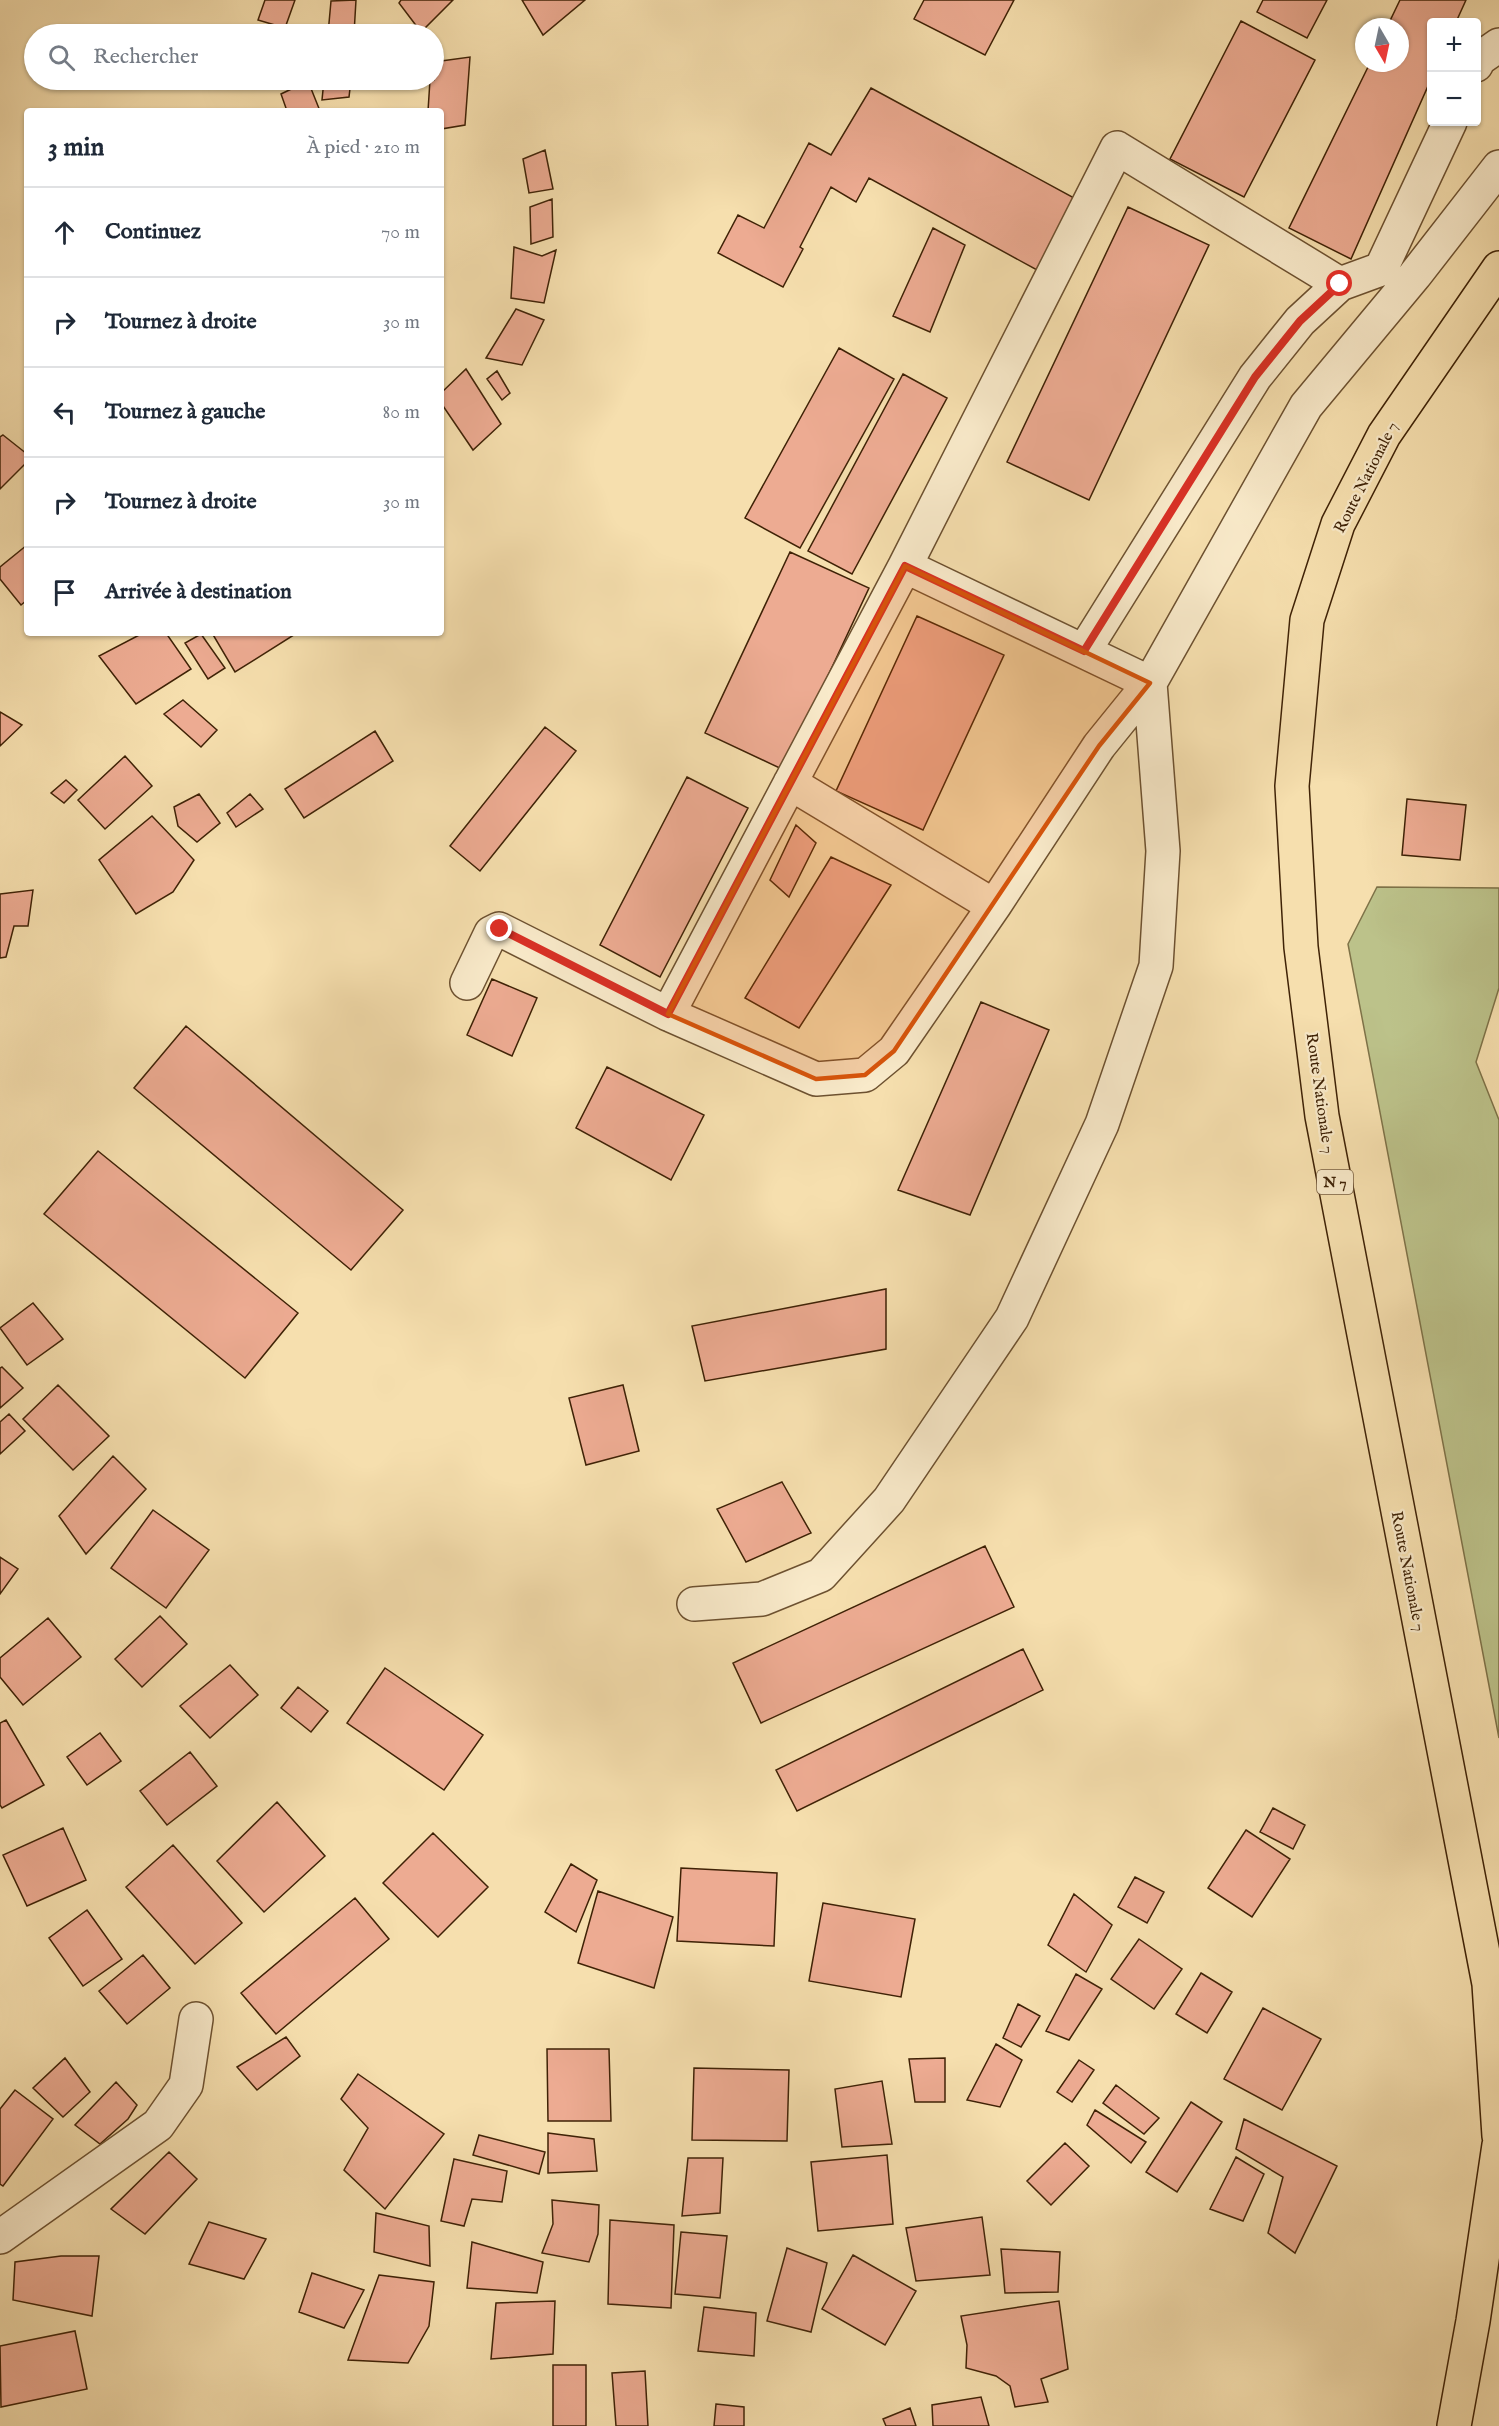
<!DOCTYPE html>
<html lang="fr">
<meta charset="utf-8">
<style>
:root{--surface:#fff;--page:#f2f2f3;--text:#1f2937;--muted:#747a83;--line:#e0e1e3}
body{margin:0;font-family:"IM FELL English",serif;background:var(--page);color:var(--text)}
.controls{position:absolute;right:18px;top:18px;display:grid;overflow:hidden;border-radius:6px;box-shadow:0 2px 4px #0004}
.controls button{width:54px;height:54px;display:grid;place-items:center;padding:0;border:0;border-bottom:2px solid var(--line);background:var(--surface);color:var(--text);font:30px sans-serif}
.compass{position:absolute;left:1355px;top:18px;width:54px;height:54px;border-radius:50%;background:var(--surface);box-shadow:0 2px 4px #0004;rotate:171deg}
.stop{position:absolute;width:18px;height:18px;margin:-14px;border:4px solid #d93025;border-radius:50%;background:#fff}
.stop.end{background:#d93025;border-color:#fff;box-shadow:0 2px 6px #0008}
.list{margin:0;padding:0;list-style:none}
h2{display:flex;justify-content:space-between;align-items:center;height:78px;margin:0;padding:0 24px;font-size:26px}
h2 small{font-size:20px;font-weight:400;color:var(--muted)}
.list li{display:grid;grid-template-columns:39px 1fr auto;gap:18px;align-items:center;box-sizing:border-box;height:90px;padding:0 24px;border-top:2px solid var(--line)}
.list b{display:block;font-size:22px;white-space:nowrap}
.list em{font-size:20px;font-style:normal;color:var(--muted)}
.icon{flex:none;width:33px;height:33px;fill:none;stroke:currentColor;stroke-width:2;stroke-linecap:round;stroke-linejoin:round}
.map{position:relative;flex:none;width:1499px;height:2426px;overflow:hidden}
.search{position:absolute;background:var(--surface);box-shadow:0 2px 4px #0004;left:24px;top:24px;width:420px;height:66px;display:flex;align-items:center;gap:15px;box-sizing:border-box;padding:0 21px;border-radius:33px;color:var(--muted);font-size:22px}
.panel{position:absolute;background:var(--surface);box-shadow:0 2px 4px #0004;left:24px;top:108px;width:420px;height:528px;border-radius:6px}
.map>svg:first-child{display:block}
.green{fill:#bcc28a;stroke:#7e7248;stroke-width:1.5}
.building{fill:#edab92;stroke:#3f2206;stroke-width:1.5}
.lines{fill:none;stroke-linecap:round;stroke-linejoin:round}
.minor-casing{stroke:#6d5130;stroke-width:36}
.major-casing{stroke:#3f2206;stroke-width:36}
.minor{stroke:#f9eaca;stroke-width:33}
.major{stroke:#f6dfae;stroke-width:33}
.route{stroke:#d93025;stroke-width:8}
.marked{fill:#d7540b;fill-opacity:0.2;stroke:#d7540b;stroke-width:4.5;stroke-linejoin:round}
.labels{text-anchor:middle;stroke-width:4.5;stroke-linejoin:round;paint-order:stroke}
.shield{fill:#f9eaca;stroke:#775e41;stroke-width:1.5}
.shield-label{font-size:15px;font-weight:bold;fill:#3f2206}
.street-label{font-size:16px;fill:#3f2206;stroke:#f9eaca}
</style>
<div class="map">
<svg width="1499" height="2426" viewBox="0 0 1499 2426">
<rect width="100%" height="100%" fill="#f6dfae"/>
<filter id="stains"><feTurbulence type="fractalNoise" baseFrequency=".00333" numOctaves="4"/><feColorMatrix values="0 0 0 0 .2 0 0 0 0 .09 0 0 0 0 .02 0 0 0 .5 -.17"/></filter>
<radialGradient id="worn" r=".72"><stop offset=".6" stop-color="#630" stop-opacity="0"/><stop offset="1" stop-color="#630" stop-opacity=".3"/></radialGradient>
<!-- green -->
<path class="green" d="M1377,887L1499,888V988L1476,1062L1499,1120V1738L1348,944Z"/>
<!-- building -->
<path class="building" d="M265,0H295L285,28L258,20Z
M356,0L354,34H328L331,1Z
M401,0H453L421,32L399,3Z
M522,0H585L543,35Z
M924,0H1014L985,55L914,19Z
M1263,0H1327L1307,38L1257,12Z
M1400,0H1466L1456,22H1432V77L1351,259L1289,228L1370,63H1400V27H1387Z
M1241,21L1315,60L1244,197L1170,159Z
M470,57L465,125L441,129V111H428L430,80H434V62Z
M262,80H285L286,81L263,85Z
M324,80H351L349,97L322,100Z
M308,81L320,111H287L281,94Z
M871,88L1076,199L1037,270L869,178L856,202L831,187L800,247L803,249L783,287L718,253L738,215L764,228L809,143L831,155Z
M545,150L553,189L529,193L523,159Z
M552,199L553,237L531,244L530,207Z
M1128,207L1209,245L1089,500L1007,462Z
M933,228L965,245L930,332L893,316Z
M514,247L542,256L556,250L544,303L511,298Z
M516,309L544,320L522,365L486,358Z
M839,348L894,379L800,548L745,518Z
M466,369L501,424L473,450L441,403V393Z
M497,371L510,393L502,400L487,379Z
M903,374L947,398L852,574L808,551Z
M3,435L27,454V462L0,489V437Z
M27,545V600L21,605L0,579V567Z
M790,552L869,588L784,770L705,733Z
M917,616L1004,655L923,830L836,791Z
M143,633H166L191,669L136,704L99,656Z
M212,633H297L235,672Z
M201,634L225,668L208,679L185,643Z
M183,700L217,730L201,747L164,714Z
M0,712L22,725L0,746Z
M545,727L576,751L480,871L450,846Z
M375,731L393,761L304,818L285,789Z
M125,756L152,786L105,829L78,800Z
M687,777L748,808L660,977L600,945Z
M66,780L77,790L64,803L51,793Z
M199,794L220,823L197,842L178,826L174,807Z
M250,794L263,809L236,827L227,813Z
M1407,799L1466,805L1460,860L1402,855Z
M152,816L194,860L173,892L136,914L99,860Z
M796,825L816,843L789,897L770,880Z
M831,857L891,885L799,1028L745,998Z
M33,890L28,926H14L6,957L0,958V894Z
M492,979L537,998L512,1056L467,1035Z
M981,1002L1049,1030L970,1215L898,1190Z
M186,1026L403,1210L351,1270L134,1088Z
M607,1067L704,1115L671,1180L576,1128Z
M98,1151L298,1313L245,1378L44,1214Z
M886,1289V1349L705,1381L692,1326Z
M33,1303L63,1339L27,1365L0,1328Z
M2,1367L23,1388L0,1408V1368Z
M58,1385L109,1436L73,1470L23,1419Z
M623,1385L639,1451L586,1465L569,1398Z
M9,1414L25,1431L0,1454V1422Z
M113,1456L146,1489L86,1554L59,1516Z
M782,1482L811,1533L746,1562L717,1509Z
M153,1510L209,1550L166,1608L111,1568Z
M985,1546L1014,1607L761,1723L733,1663Z
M0,1557L18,1569L0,1594Z
M160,1616L187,1644L142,1687L115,1659Z
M48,1618L81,1657L23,1705L0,1677V1658Z
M1023,1649L1043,1690L797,1811L776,1770Z
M230,1665L258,1695L210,1738L180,1706Z
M385,1668L483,1735L444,1790L347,1723Z
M298,1687L328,1711L311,1732L281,1708Z
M6,1720L44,1785L2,1808L0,1805V1723Z
M100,1733L121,1761L87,1785L67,1757Z
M190,1752L217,1786L167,1825L140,1791Z
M277,1802L325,1856L264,1912L217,1861Z
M1273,1808L1305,1825L1293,1849L1260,1832Z
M63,1828L86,1880L27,1906L3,1855Z
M1246,1830L1290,1859L1252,1917L1208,1888Z
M433,1833L488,1887L438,1937L383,1883Z
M173,1845L242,1923L195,1964L126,1887Z
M571,1864L597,1880L576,1932L545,1912Z
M681,1868L777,1873L774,1946L677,1941Z
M1135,1877L1164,1892L1147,1923L1118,1907Z
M598,1891L673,1917L654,1988L578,1963Z
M1074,1894L1112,1925L1086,1972L1048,1945Z
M355,1898L389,1939L276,2034L241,1993Z
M823,1903L915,1919L901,1997L809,1981Z
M87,1910L122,1959L83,1986L49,1938Z
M1139,1939L1182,1969L1154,2009L1111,1979Z
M143,1955L170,1988L127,2024L99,1991Z
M1201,1973L1232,1992L1207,2033L1176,2014Z
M1076,1974L1102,1989L1069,2040L1046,2031Z
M1018,2004L1040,2016L1021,2047L1003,2038Z
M1263,2008L1321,2039L1282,2110L1224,2079Z
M286,2037L300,2056L257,2090L237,2067Z
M996,2044L1022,2060L1000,2107L967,2100Z
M547,2049H609L611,2121H548Z
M65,2058L90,2092L63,2117L33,2088Z
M945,2058V2102H915L909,2059Z
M1079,2060L1094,2070L1072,2102L1057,2092Z
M694,2068L789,2070L787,2141L692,2140Z
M358,2074L444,2134L385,2209L344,2170L368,2128L341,2099Z
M882,2081L892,2144L842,2147L835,2089Z
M116,2082L137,2105L128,2119L100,2144L75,2125Z
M1116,2085L1159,2118L1144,2134L1103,2103Z
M15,2090L53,2119L3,2186L0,2184V2109Z
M1191,2102L1222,2122L1177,2192L1146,2172Z
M1095,2110L1146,2142L1131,2163L1087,2125Z
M1244,2119L1337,2166L1295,2253L1268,2233L1283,2177L1236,2149Z
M548,2133L594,2139L597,2171L548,2173Z
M479,2135L545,2152L539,2174L473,2155Z
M1065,2143L1089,2166L1051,2205L1027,2181Z
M169,2152L197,2179L145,2234L111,2209Z
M887,2155L893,2224L818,2231L811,2162Z
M1236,2157L1264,2174L1243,2221L1210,2209Z
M688,2158H723L720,2213L682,2216Z
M454,2159L507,2171L502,2202L472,2199L464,2226L441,2221Z
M552,2200L599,2205L598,2234L589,2262L542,2253L553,2224Z
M376,2213L429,2226L430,2266L374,2252Z
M982,2217L990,2275L916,2281L906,2228Z
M610,2220L674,2225L671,2308L608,2304Z
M209,2222L266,2239L244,2279L189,2264Z
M681,2232L727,2236L720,2298L675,2294Z
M472,2242L543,2262L537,2293L467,2288Z
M787,2248L827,2263L811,2332L767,2321Z
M1001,2249L1060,2252L1058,2292L1005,2293Z
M853,2255L916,2291L885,2345L822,2309Z
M61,2256H99L92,2316L13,2300L15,2262Z
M312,2273L364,2290L344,2328L299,2312Z
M379,2275L434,2282L429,2326L408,2363L348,2360Z
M555,2301L553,2354L491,2359L496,2303Z
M1059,2301L1068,2369L1041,2379L1048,2402L1015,2407L1010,2386L996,2376L966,2368L967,2345L961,2316Z
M704,2307L756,2313L754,2356L698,2351Z
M75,2331L87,2389L1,2407L0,2346Z
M553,2365H586V2426H553Z
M645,2371L648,2426H616L612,2373Z
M981,2397L989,2426H933L932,2405Z
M716,2404L744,2407V2426H714Z
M910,2408L916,2426H886L883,2419Z"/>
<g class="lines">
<defs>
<path id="minor" d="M1476,65L1479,59L1499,45
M905,566L1117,148L1340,284
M1084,651L1255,377L1300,321L1340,284L1381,269L1450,122
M1150,683L905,566L668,1014L816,1079L865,1075L894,1051L994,906L1099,746L1150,683L1306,406L1415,275L1499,167
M790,783L994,906
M467,983L491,933L499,929L668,1014
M694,1604L762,1599L821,1575L889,1500L1012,1318L1102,1124L1156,966L1163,851L1150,683
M0,2237L158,2125L186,2085L196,2019"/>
<path id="major" d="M1499,268L1384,435L1338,524L1307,620L1292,786L1301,947L1322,1116L1489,1984L1499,2136
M1454,2426L1473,2321L1499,2145"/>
</defs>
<!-- minor casing -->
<use href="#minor" class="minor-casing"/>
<!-- major casing -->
<use href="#major" class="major-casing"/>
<!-- minor -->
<use href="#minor" class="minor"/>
<!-- major -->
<use href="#major" class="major"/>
</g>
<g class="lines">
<!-- route -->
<path class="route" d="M500,929L668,1014L905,566L1084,651L1255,377L1300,321L1340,284"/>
</g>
<!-- marked area -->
<path class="marked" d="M905,566L1150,683L1099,746L894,1051L865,1075L816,1079L668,1014Z"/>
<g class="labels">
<!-- shield labels -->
<rect class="shield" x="1317" y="1170" width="36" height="24" rx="4.5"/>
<g class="shield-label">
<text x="1335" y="1187">N 7</text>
</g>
<!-- street labels -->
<g class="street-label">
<text transform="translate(1365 477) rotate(-63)" y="6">Route Nationale 7</text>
<text transform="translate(1321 1093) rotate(82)" y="6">Route Nationale 7</text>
<text transform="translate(1409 1571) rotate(79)" y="6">Route Nationale 7</text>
</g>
</g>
<rect width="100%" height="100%" filter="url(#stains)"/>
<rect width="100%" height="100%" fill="url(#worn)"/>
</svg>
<div class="controls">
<button>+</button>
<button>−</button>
</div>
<svg class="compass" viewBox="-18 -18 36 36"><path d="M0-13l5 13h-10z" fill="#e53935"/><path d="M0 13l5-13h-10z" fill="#747a83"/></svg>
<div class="stop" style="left:1340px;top:284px"></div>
<div class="stop end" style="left:500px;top:929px"></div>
<div class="search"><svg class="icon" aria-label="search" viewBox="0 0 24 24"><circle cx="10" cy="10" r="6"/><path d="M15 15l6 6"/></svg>Rechercher</div>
<section class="panel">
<h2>3 min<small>À pied · 210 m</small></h2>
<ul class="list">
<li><svg class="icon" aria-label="ahead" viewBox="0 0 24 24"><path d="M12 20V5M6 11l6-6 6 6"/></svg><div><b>Continuez</b></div><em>70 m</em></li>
<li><svg class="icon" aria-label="right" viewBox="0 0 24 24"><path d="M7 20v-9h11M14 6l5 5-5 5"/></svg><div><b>Tournez à droite</b></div><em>30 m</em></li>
<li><svg class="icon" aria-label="left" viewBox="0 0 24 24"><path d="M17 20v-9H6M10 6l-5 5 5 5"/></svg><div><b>Tournez à gauche</b></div><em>80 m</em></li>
<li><svg class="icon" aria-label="right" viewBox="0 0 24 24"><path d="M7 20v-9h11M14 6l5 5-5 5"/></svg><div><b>Tournez à droite</b></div><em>30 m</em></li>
<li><svg class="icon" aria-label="arrive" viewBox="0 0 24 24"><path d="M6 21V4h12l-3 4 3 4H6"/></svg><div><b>Arrivée à destination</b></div></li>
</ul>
</section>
</div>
